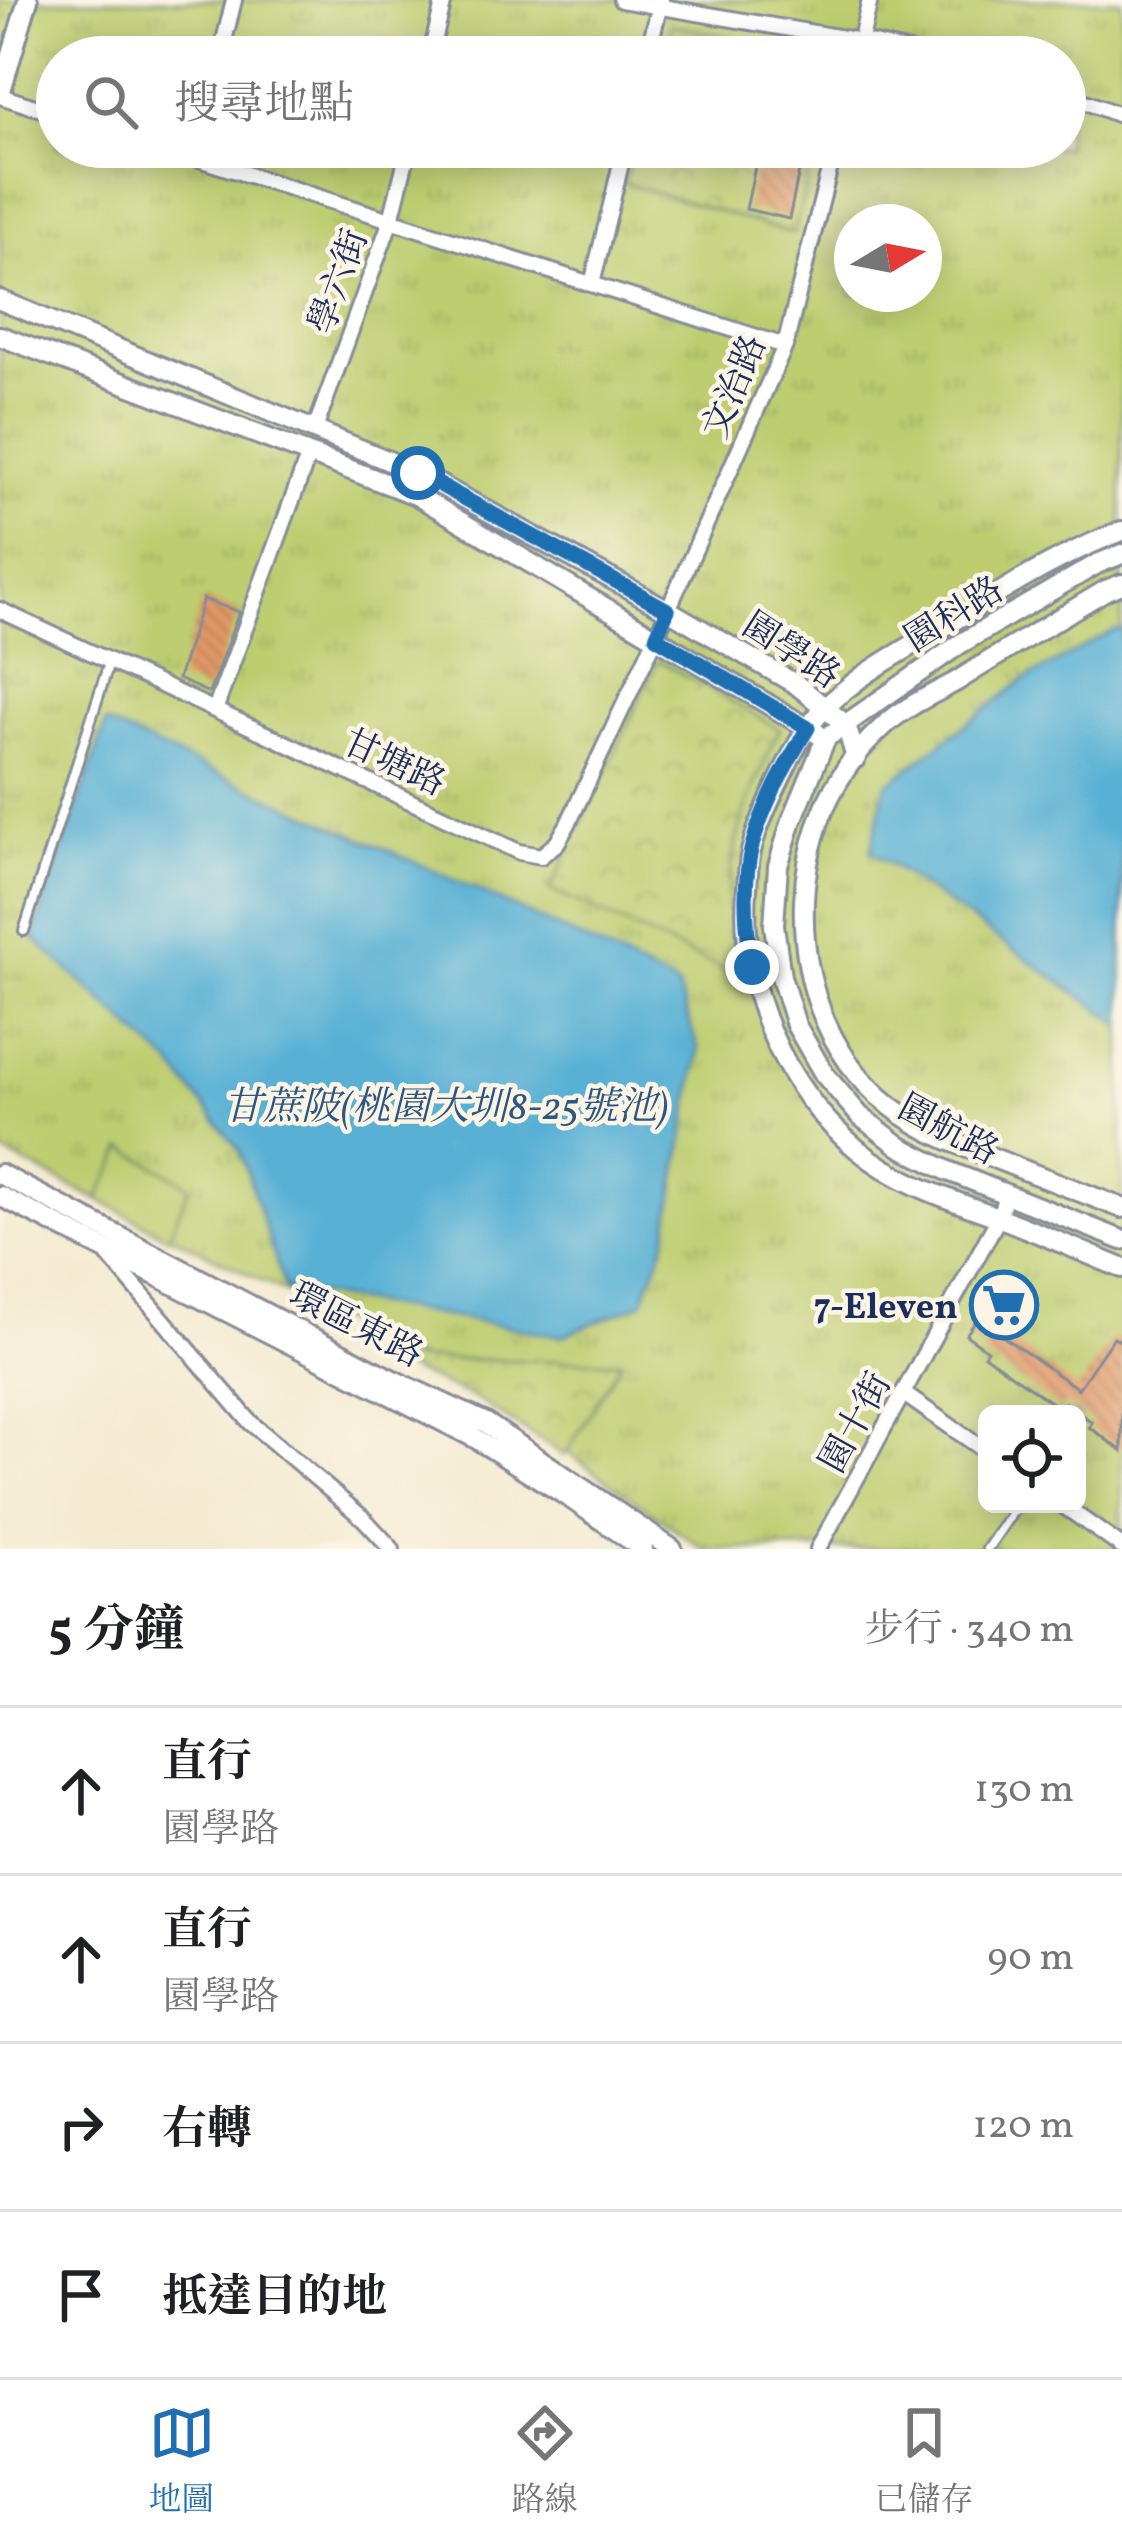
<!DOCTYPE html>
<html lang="zh-TW">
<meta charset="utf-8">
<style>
:root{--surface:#fff;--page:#f6f6f6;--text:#202124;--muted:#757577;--line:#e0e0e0;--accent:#1f6fb2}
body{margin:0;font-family:Vollkorn,"Noto Serif TC",serif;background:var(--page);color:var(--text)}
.controls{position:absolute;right:36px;bottom:36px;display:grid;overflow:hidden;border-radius:18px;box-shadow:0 6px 30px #0003}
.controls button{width:108px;height:108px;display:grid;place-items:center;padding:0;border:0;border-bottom:3px solid var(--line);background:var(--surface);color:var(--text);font:60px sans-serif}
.compass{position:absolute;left:834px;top:204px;width:108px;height:108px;border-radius:50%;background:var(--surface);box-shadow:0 6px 30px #0003;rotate:80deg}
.stop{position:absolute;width:36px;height:36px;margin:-27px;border:9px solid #1f6fb2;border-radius:50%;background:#fff}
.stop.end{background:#1f6fb2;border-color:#fff;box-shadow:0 3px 12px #0008}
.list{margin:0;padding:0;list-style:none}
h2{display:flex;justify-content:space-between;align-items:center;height:156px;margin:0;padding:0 48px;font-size:51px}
h2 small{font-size:39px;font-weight:400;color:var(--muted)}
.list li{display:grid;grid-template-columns:78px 1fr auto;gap:36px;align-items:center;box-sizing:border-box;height:168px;padding:0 48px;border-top:3px solid var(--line)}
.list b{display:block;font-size:45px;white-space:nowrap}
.list p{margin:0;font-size:39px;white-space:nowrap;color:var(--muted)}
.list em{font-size:39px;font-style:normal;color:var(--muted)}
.icon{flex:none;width:66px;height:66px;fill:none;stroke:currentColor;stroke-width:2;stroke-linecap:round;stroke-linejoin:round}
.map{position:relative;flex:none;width:1122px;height:1549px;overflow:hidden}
.search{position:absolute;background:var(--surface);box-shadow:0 6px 30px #0003;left:36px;right:36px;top:36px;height:132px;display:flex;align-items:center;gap:30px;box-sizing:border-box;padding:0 42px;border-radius:66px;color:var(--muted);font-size:45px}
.sheet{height:828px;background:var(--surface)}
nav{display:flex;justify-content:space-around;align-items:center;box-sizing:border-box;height:168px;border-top:3px solid var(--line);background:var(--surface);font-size:33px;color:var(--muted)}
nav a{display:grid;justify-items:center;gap:6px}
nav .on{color:var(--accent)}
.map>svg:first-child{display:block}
.grass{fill:url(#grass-tufts);stroke:#6c7e66;stroke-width:3;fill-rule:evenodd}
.park{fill:url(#park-crowns);stroke:#6c7e66;stroke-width:3}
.garden{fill:#bdcd6f;stroke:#6c7e66;stroke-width:3}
.water{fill:#58b1d5;stroke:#3a709a;stroke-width:3}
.building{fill:url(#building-back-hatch)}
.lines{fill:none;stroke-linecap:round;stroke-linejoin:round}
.service-casing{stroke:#888c97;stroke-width:14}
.minor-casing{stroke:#888c97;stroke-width:20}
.tertiary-casing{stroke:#888c97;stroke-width:24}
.service{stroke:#fff;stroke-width:8}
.minor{stroke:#fff;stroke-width:14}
.tertiary{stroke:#fff;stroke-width:18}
.route{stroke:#1f6fb2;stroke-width:15}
.labels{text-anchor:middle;stroke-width:9;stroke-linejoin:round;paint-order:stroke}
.street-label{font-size:36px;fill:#1b2f5e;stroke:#fcf5e5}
.poi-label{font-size:36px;font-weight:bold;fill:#1b2f5e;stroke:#fcf5e5;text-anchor:end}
.water-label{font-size:39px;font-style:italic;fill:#2d5682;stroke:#fcf5e5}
</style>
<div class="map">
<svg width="1122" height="1549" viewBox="0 0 1122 1549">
<defs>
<pattern id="grass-tufts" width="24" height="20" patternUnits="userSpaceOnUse" patternTransform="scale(3)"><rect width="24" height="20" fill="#bdcd6f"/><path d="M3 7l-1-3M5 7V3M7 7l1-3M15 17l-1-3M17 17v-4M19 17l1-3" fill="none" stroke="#a2b063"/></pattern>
<pattern id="park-crowns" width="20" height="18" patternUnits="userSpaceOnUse" patternTransform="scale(3)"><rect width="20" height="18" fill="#bdcd6f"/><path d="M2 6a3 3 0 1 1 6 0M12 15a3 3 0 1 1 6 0" fill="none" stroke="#a2b063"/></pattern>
<pattern id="building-back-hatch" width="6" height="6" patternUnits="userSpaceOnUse" patternTransform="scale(3)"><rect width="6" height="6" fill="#e19967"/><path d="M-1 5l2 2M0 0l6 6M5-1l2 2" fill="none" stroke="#b67d58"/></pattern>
</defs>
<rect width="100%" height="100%" fill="#fcf5e5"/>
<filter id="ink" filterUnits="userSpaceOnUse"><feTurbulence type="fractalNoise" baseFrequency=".00833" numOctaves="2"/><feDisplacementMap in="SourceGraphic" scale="24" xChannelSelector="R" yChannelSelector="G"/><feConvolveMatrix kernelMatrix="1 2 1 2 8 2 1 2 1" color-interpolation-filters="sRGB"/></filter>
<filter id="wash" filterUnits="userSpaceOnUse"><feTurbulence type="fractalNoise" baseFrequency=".004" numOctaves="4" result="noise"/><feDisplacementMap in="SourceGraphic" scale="48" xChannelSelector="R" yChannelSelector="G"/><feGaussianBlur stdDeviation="2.7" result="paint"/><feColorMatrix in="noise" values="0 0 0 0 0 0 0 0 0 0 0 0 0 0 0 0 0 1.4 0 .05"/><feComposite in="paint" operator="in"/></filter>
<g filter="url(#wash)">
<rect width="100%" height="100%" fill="#f4ead0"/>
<!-- grass -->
<path class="grass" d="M0,0H1122V1549H703L478,1388L0,1151ZM57,57H1065V147H57ZM852,222H924V294H852ZM987,1414H1077V1504H987Z"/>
<!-- park -->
<path class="park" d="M671,25L829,57H662Z
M635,147H815L794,234L624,183Z
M658,660L780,729C755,780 732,833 729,890C727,918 733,948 735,975L550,890Z
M384,1359L621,1361L565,1456L474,1398Z"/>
<!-- garden -->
<path class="garden" d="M124,1148L190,1186L168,1237L98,1199Z"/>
<!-- water -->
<path class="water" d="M1122,629V1025L871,851L886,785L1024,680L1113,631Z
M106,723C295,811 490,891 677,986L699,1050L666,1241L642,1303L562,1336L285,1289L240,1151L172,1065L32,937Z"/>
<g id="blocks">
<!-- building -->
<path class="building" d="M758,153L801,162L789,219L746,209Z
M203,599L239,612L209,693L178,679Z
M997,1291L1020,1307L1001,1335L1078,1389L1114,1337L1122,1342V1451L1089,1427L1092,1422L1065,1403L1060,1409L984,1355L987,1350L966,1335Z"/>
</g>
</g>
<g filter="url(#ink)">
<use href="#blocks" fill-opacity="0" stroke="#888c97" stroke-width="3"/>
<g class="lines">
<defs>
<path id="service" d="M24,931L109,663
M987,1549L1018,1504"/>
<path id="minor" d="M621,0L861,41L932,57
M220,57L234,0
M430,57L444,0
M647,57L661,0
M857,57L870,0
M1065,94L1122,116
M0,96L57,114
M161,147L785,346
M592,284L625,147
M314,432L391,220L409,147
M0,610L519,852L541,856L557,843L568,824L656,637L785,346L835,147
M215,710L309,454
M108,1255L251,1423L364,1519L392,1549
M904,1394L987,1452
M1061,1504L1122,1547
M818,1549L999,1217L1006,1194"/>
<path id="tertiary" d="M0,94L28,0
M0,300L418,473L668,610L797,685L846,725L856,758
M0,336L416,495L818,734
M1122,531C1059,554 1002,591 945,626C897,655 841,682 807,729C795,746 786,766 777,785C768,804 758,824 753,844C748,859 748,875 747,889C740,987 782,1087 857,1149C898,1183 946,1198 995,1216C1038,1232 1080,1251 1122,1268
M1122,554L1097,564L960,644L826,738L791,823L778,866L774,925L781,977L796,1025L824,1074L860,1116L901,1147L948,1171L1122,1240
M1122,584L1106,590C1056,620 1006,650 957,681C934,694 906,706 886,724C833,771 807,831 804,901C801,985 831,1067 903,1115C936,1138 974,1150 1011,1165C1048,1179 1085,1194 1122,1208
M0,1174L393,1380L486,1423L672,1549
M0,1196L475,1438L570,1498L643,1549"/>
</defs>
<!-- service casing -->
<use href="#service" class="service-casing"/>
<!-- minor casing -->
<use href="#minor" class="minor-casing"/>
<!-- tertiary casing -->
<use href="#tertiary" class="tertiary-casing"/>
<!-- service -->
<use href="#service" class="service"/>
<!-- minor -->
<use href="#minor" class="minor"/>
<!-- tertiary -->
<use href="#tertiary" class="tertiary"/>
</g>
</g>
<g class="lines" filter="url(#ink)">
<!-- route -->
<path class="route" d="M418,473L668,610L656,637L808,728C786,764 763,805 752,846C742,884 746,928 752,967"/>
</g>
<!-- icons -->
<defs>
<symbol id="supermarket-ring" viewBox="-11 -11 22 22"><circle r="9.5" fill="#fcf5e5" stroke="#1f6fb2" stroke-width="1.5"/><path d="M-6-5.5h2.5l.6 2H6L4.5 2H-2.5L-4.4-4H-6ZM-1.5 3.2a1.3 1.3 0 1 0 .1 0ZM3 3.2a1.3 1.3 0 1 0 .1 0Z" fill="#1f6fb2"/></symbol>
</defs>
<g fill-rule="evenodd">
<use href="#supermarket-ring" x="966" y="1267" width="76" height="76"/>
</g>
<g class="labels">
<!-- street labels -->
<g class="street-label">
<text transform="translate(337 281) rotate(-70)" y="13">學六街</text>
<text transform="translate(733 386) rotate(-67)" y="13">文治路</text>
<text transform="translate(953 613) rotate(-32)" y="13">園科路</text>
<text transform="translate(792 649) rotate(33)" y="13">園學路</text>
<text transform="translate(395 761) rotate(25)" y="13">甘塘路</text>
<text transform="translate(949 1128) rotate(28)" y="13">園航路</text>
<text transform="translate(357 1323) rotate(27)" y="13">環區東路</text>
<text transform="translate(854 1422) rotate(-61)" y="13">園十街</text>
</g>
<!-- poi labels -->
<g class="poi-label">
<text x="958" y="1318">7-Eleven</text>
</g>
<!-- water labels -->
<g class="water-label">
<text x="446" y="1119">甘蔗陂(桃園大圳8-25號池)</text>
</g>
</g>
</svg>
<div class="controls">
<button><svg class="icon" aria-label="locate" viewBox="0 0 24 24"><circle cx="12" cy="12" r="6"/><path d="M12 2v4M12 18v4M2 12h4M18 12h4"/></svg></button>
</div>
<svg class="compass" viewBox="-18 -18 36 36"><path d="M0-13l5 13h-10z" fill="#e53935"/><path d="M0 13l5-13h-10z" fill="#757577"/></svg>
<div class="stop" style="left:418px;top:473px"></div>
<div class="stop end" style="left:752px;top:967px"></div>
<div class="search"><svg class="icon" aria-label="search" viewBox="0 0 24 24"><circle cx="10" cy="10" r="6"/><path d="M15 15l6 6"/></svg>搜尋地點</div>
</div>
<section class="sheet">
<h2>5 分鐘<small>步行 · 340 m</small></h2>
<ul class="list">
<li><svg class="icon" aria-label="ahead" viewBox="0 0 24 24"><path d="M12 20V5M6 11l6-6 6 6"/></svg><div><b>直行</b><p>園學路</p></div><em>130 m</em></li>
<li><svg class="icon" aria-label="ahead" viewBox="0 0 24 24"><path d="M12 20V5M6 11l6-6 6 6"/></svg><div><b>直行</b><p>園學路</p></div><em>90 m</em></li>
<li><svg class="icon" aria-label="right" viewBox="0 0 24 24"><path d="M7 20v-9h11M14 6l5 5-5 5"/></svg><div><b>右轉</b></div><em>120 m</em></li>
<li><svg class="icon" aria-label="arrive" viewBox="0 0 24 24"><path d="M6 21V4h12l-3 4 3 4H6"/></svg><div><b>抵達目的地</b></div></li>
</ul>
</section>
<nav>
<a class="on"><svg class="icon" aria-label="map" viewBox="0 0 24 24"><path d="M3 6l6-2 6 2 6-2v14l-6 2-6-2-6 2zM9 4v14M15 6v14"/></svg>地圖</a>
<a><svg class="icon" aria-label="directions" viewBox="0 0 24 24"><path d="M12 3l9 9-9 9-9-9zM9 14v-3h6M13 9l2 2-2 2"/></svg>路線</a>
<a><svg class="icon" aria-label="saved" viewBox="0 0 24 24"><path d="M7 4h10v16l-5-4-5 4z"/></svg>已儲存</a>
</nav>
